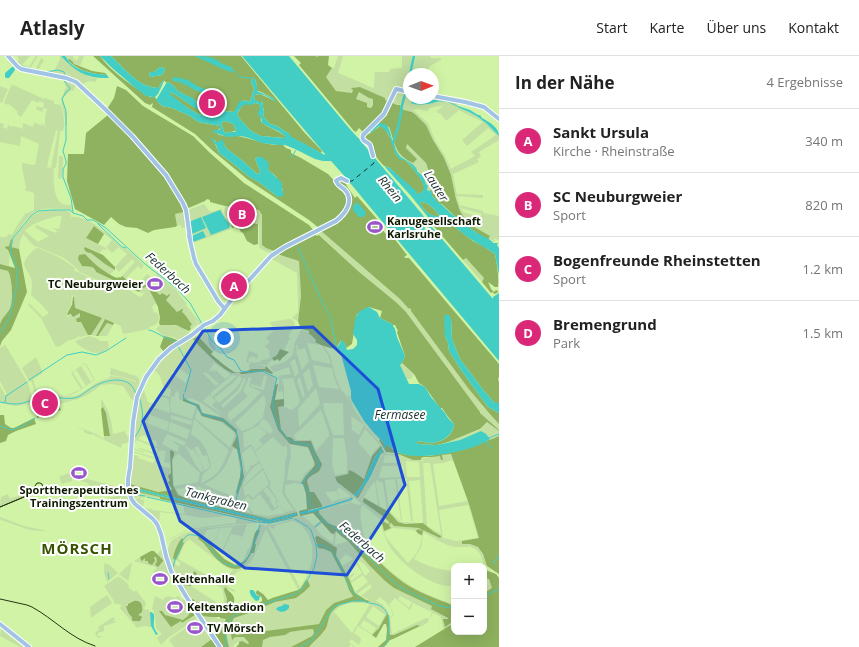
<!DOCTYPE html>
<html lang="de">
<meta charset="utf-8">
<style>
:root{--surface:#fff;--page:#f6f6f6;--text:#222;--muted:#767676;--line:#e0e0e0;--accent:#db2777}
body{margin:0;font-family:"Open Sans",sans-serif;background:var(--page);color:var(--text)}
.controls{position:absolute;right:12px;bottom:12px;display:grid;overflow:hidden;border-radius:8px;box-shadow:0 4px 16px #0002}
.controls button{width:36px;height:36px;display:grid;place-items:center;padding:0;border:0;border-bottom:1px solid var(--line);background:var(--surface);color:var(--text);font:20px sans-serif}
.compass{position:absolute;left:403px;top:12px;width:36px;height:36px;border-radius:50%;background:var(--surface);box-shadow:0 4px 16px #0002;rotate:89deg}
.you{position:absolute;left:224px;top:282px;width:14px;height:14px;margin:-10px;border:3px solid #fff;border-radius:50%;background:#1a73e8;box-shadow:0 0 0 6px #1a73e833}
.badge{display:grid;place-items:center;width:26px;height:26px;border-radius:50%;background:var(--accent);color:#fff;font-size:13px;font-weight:700}
.pin{position:absolute;translate:-50% -50%;border:2px solid #fff;box-shadow:0 1px 4px #0006}
.list{margin:0;padding:0;list-style:none}
h2{display:flex;justify-content:space-between;align-items:center;height:52px;margin:0;padding:0 16px;font-size:17px}
h2 small{font-size:13px;font-weight:400;color:var(--muted)}
.list li{display:grid;grid-template-columns:26px 1fr auto;gap:12px;align-items:center;box-sizing:border-box;height:64px;padding:0 16px;border-top:1px solid var(--line)}
.list b{display:block;font-size:15px;white-space:nowrap}
.list p{margin:0;font-size:13px;white-space:nowrap;color:var(--muted)}
.list em{font-size:13px;font-style:normal;color:var(--muted)}
.map{position:relative;flex:none;width:499px;height:591px;overflow:hidden}
header{display:flex;align-items:center;gap:24px;box-sizing:border-box;height:56px;padding:0 20px;background:var(--surface);border-bottom:1px solid var(--line)}
header strong{font-size:19px}
nav{display:flex;gap:22px;margin-inline-start:auto;font-size:14px}
main{display:flex}
aside{flex:1;background:var(--surface)}
.map>svg:first-child{display:block}
.green{fill:#c3dfa2;fill-rule:evenodd}
.forest{fill:#8eb25f;fill-rule:evenodd}
.water{fill:#43cec5;fill-rule:evenodd}
.lines{fill:none;stroke-linecap:round;stroke-linejoin:round}
.stream{stroke:#43cec5;stroke-width:1}
.canal{stroke:#43cec5;stroke-width:2}
.river{stroke:#43cec5;stroke-width:2.5}
.ferry{stroke:#172e2c;stroke-width:1;stroke-dasharray:5 4;stroke-linecap:butt}
.major-casing{stroke:#fff;stroke-width:6}
.major{stroke:#a1c3e4;stroke-width:4}
.tram{stroke:#253414;stroke-width:1}
.marked{fill:#1d4ed8;fill-opacity:0.2;stroke:#1d4ed8;stroke-width:3;stroke-linejoin:round}
.labels{text-anchor:middle;stroke-width:4;stroke-linejoin:round;paint-order:stroke}
.poi-label{font-size:11px;font-weight:bold;fill:#0e1a00;stroke:#fff;text-anchor:start}
.water-label{font-size:12px;font-style:italic;fill:#172e2c;stroke:#fff}
.district-label{font-size:15px;font-weight:bold;letter-spacing:1px;fill:#375300;stroke:#fff}
</style>
<header>
<strong>Atlasly</strong>
<nav><a>Start</a><a>Karte</a><a>Über uns</a><a>Kontakt</a></nav>
</header>
<main>
<div class="map">
<svg width="499" height="591" viewBox="0 0 499 591">
<rect width="100%" height="100%" fill="#d0f3a6"/>
<!-- green -->
<path class="green" d="M10,0H12L17,6L19,4L17,0H30L22,9L29,11L36,0H38L31,11H30L36,13L41,2L44,4L38,14L45,15L55,14V13L60,3V0H61L68,8L90,21L97,22L96,26L88,25L81,29L64,21V19C51,16 26,17 16,8C14,6 12,3 10,0Z
M65,0H73L74,4L75,3L77,5L79,0H84L80,10L74,8Z
M338,0H343L338,17L362,27L370,31L374,32L375,16H389L390,13L401,12H402V0H413L401,48L397,49L384,44V42L360,31L352,32L353,34V37L336,35L326,21L332,12H334Z
M416,0H430L431,2H441V4L430,10L428,14H422L424,16L427,15V18H411Z
M63,23L72,26L76,29L73,35H70L63,42V46L67,58V69H65V63L61,44L66,31Z
M11,28L44,43L45,42L54,45V48L61,49C63,58 66,67 63,75H60L56,112H54C53,121 53,141 61,147C64,149 67,149 71,149L72,154C61,153 48,151 37,155C28,159 17,175 12,184L11,183L9,190L5,192C11,197 9,203 9,210L0,208V181H6L9,178L12,179L15,173L25,158L34,154V137L25,134L26,131L22,112V107H24L27,108L35,109L39,88L21,80L20,90L0,86V67L4,68L3,71L7,73L8,69L12,71V70L22,72V79L23,67L33,71L34,66L42,70L41,67L45,70V60L47,53L44,52L42,56L36,53L37,50L43,52L44,47L39,45L38,47L32,44L21,61L17,58L18,56L10,49L8,48L7,49L4,47L11,30H12ZM56,74L58,75L51,112L47,111L49,101Z
M0,30L8,33L2,47L0,46Z
M359,36L369,42L373,43V49L371,52L367,51V47L356,43Z
M407,36L409,37V42H413L412,43C421,47 427,49 437,46V44L418,42H433L458,47L457,51C461,53 465,54 469,56C480,62 491,70 499,80V84L479,96L481,100L477,103L479,106L453,118L457,139V138L483,139V142L457,140L460,151L463,156L480,161L482,158L461,152L460,149L483,155V157L499,160V183L497,184L495,182L494,184L495,186H493L492,184L489,183L490,180L471,169L466,164L458,151L451,119L433,84L427,71L416,59L412,56L404,54L401,52ZM439,50H443L436,56L441,58L446,65L459,54L460,55L483,66L462,84L467,90L488,72L496,79L471,96L475,100L451,113L445,100L435,84L429,69L427,66L413,54L418,53L428,55L429,52Z
M394,87L401,99L413,107L406,91L407,88L426,107L434,130L429,135L427,134L428,130L424,125V122L423,119L419,117L416,112L397,97Z
M59,100H62L63,102L62,123L58,122Z
M204,148L210,156L222,153C223,160 229,165 231,173L193,187L186,155Z
M225,150L259,154L262,159V189C266,192 272,195 276,195L272,198L261,193L259,191V169C252,163 237,167 227,162L224,157Z
M53,154H62L70,156L71,161C74,161 78,161 81,162C96,166 111,181 122,192C130,193 138,204 144,209L141,213L138,210L125,223L122,220L135,206L132,203L119,216L115,211L127,198L119,191L112,197L107,192L105,194L103,193L100,197L86,191L105,208L115,214L109,219L92,206L84,198L86,210H91L95,214L96,216L121,229L99,225L80,216L74,210L64,202L38,191L34,190L23,178L20,185L19,193L11,191L14,182L31,161L39,156ZM57,160H62L59,173L52,172L57,175L56,177L36,169L35,171L49,180L38,186L25,175C33,166 45,164 57,160ZM94,170L112,184L106,192L86,182Z
M185,156L187,171L181,172V169L177,170L175,158Z
M320,174L400,243L409,253V252L411,253V255L468,332L489,357L499,368V374L480,357V356L406,256L397,247L358,215L317,176Z
M38,192C51,197 63,203 75,212L74,216L76,215L98,226L111,230H121L128,233L138,240L142,241V240L145,236L141,237L139,236L141,233L148,230L136,232L130,227L133,224L138,229L147,218L154,224L157,218L164,223V224L176,234L187,248L186,249L202,269L201,270L196,265L195,266L198,268L191,273L190,272L192,268C188,264 186,260 182,256L181,253L177,256L165,244L170,239C163,242 158,237 154,233L159,227L154,224L150,227L148,230L156,247L152,251L154,257L157,256L159,262L158,266L155,269L149,271V273L123,278L121,270L105,263L96,280L91,279L101,262L75,252L74,241H73L72,238L71,250L67,256V260L68,261L69,260L68,259L80,257L81,266L88,279L80,281L78,280L77,282L67,285L59,291L58,290L56,291L41,262L28,249L29,247L43,261L49,257L41,248L31,239C32,233 33,225 30,220C28,216 25,211 24,209C24,203 33,193 38,192Z
M275,198L299,204L301,240L298,265L292,262L298,256V243L297,217L270,202Z
M465,201L484,222L482,226L463,204Z
M0,213L8,215C12,221 13,243 11,250C8,256 4,262 0,267Z
M289,263L293,264L295,269L288,281L290,282L284,294L280,293L277,299L272,302L273,304L268,307V309L255,308L265,310V313L249,314V308H251L246,306L249,295L258,298L257,303L253,300L249,302L248,306L255,307L262,305V304C266,304 268,302 271,301L269,300L270,295L265,290L270,286L266,282L275,273L272,270L270,266Z
M107,267L113,269L107,280H98Z
M160,269C171,269 183,268 190,278L179,284L173,281L163,280L156,273Z
M202,272L216,292L213,296L198,280L194,283V284L233,317L240,316L244,318L262,315L274,321L276,323L270,351L278,374L290,388L308,391L314,405L315,409C310,416 304,420 301,428L295,427L285,429V438L297,456L269,463L188,443L178,439L173,429L172,404L174,399V396L170,395C171,408 169,421 172,434L158,436L130,428L132,384L138,342L145,324L166,297L190,282ZM214,307L230,318V320L225,323L216,314L214,316L212,314L210,316L209,315ZM178,312L189,319L186,327L171,317ZM155,315C161,319 161,324 163,330L171,333L170,341L160,338V340L169,343L170,357L149,350V349L156,351V349L148,346L143,332L149,319ZM204,316L205,317L206,316L219,328L216,330L203,317ZM232,319L237,320L212,341L210,338L213,335ZM264,319L267,321L264,333L263,334L251,330V328L261,331ZM239,320L242,322L240,327L234,334L219,347L214,342L233,327ZM249,321L251,322L249,330L261,336L246,352L230,365L228,361V357L248,340L243,335ZM244,322L246,323L241,335L223,352L221,349L238,334ZM176,335L179,336V343L183,345V344H186L199,349L202,357L223,362L233,375L223,366L199,357L196,350L192,363L171,356L170,349L171,340L174,341ZM209,339L216,345L212,349L225,361L203,345ZM264,339L266,347L263,361L261,364L251,372L242,375L235,367ZM186,342L189,343L190,342L200,346L222,361L203,357L199,348L186,344ZM197,354H198L201,360L221,366L234,376L235,378L230,392L195,362ZM150,359L169,366L167,375L147,367ZM171,359L192,365L191,369L171,363ZM194,363L229,394C222,411 219,420 201,427L203,418L208,414L211,411C210,403 206,392 201,386C198,383 194,380 191,378ZM263,363L267,365L273,374L270,378L258,370ZM170,366L190,374L187,383L168,375ZM257,370L267,377L259,384L263,388L255,395L251,388L244,393L243,377ZM167,378L186,386L184,390L173,385V386L179,390L178,396L162,388ZM143,379L156,385L158,391L138,383L141,380H143ZM237,379L238,380L244,417L239,436L236,437C239,428 241,420 241,411C239,400 237,390 237,379ZM273,381L283,391L286,389C289,397 286,400 285,407C285,412 285,418 284,423C284,428 281,433 283,438C285,444 291,449 294,454L285,456L269,430L271,428L255,396ZM137,384L158,393L157,398L140,392L139,393L156,399V402L133,395V393L144,397V396L133,392V389ZM290,388L308,392L314,407L313,411L305,417L301,425L287,424L289,408L291,402ZM186,389L191,394L193,393L200,404L203,415L202,416C194,410 191,398 185,390ZM198,390L203,400L207,399L210,411L204,415L200,404L194,392ZM251,390L259,405L252,410L250,408V412L246,418L242,397ZM233,392L237,394L240,413V421L234,441L205,429V428C222,420 227,408 233,392ZM159,394L166,395L164,406L170,407V412L157,409L160,401L157,400ZM133,396L155,403L153,407L138,402V400L134,399ZM179,398L200,417L198,426L174,430L172,408L173,404L176,399ZM259,407L263,412L243,430C246,418 250,414 259,407ZM263,414L269,428L253,442L248,438L245,440L243,431ZM198,430L232,444L229,453L214,448L198,444ZM198,431L197,444C188,443 181,442 176,433ZM267,431L277,444L275,446L277,450L275,452L270,445L271,444L263,434ZM260,438L272,455L279,451L276,447L278,445L285,457L267,460L254,458L243,444L248,440L252,444ZM237,445L242,446L251,457L234,453Z
M301,274L309,276V278C312,279 316,283 317,285L315,286L322,289L330,299L335,319L340,332L351,346L354,353L365,370L381,388L385,396L388,398H395L413,404L425,405L421,404V403C423,402 437,400 440,400L443,404L442,399L451,398L453,402L448,403L453,402L469,448L479,482L462,485V488C480,486 482,496 487,510L485,512L492,533L484,537V522H487V518L484,520C484,510 483,494 471,491C466,490 460,492 455,491C447,490 431,481 424,476L423,478L421,491L414,503C426,510 440,514 454,515V530C432,532 402,509 390,491C385,483 382,472 380,463L363,449L362,450C359,457 361,463 362,471C364,487 372,497 383,508C404,529 424,538 452,548H454L452,549C438,543 422,538 409,530C394,521 382,508 369,496L365,497L338,471L328,467L319,457V454L351,444L352,446L339,449L338,450L351,447L360,449L362,448L352,440L350,443L322,451V449L310,436L306,425L308,422L317,417L322,408L315,395L311,385C306,385 299,387 295,385C279,381 279,363 278,350H284L283,335L278,336C278,330 281,323 277,319C274,316 272,315 270,311C274,309 276,309 281,307C286,306 289,302 293,299L292,298L294,291L295,293L293,298C296,296 295,292 294,288ZM307,287L321,289L328,299L331,308L312,304ZM296,289H297L299,294L305,292L309,305L302,314L296,295L297,294ZM295,303L299,316L295,321L290,306ZM313,309L332,312L335,324L339,333L319,331ZM289,311L291,318L278,320L274,316ZM309,312L313,329L308,336L303,318ZM300,321L305,340L303,342L297,324ZM293,322L300,345L298,349L292,354L284,351V331L282,323ZM316,332L320,348L299,371L298,353ZM323,347H343L344,379H333L324,354ZM321,354L329,377V380L316,395L311,383L309,384H296L294,379L299,375ZM351,360L364,369L359,379L352,374ZM365,373L380,389L373,396L371,401L358,386ZM333,382H344L347,401V417L335,419L332,408ZM382,391L384,395L371,419L358,442L337,426L336,421L348,418L349,415L354,416L364,423L372,400ZM385,399L397,400V407H383ZM453,404L468,445L439,450L433,408L443,407ZM406,405L419,406L420,421H407ZM423,407H430L441,478L427,470ZM382,410H403L404,421L379,422ZM397,423H406L411,465H413L409,425L420,424L423,467L401,466L389,455L385,424L395,423L401,465H402ZM376,424L383,427L387,454L380,451L376,429ZM374,426H375L378,448H375L364,441L368,434ZM340,432L351,440L340,444L337,433ZM337,435L339,443L332,446L325,436ZM364,442L378,449L379,451L389,456L398,466L405,468L423,467L434,476L441,480L419,472L394,470L390,467L389,469L391,471L383,474L382,467L383,465L388,469L390,467ZM468,449L470,454L478,482L457,485L443,482L439,454ZM393,472L414,474L418,478L422,480C420,493 417,498 408,507L387,483L384,476Z
M89,280L98,283L100,285H108L109,292C106,294 102,297 98,297C91,298 78,290 75,285Z
M5,289L6,290L28,327L32,342L31,343V348L15,350L0,347V330L5,339L7,338L0,325V292Z
M36,301L43,317L33,323L37,337L54,338L53,339L55,350L36,356L33,341L35,339V338L32,326L29,325L22,312Z
M85,307L88,311L95,324L79,335L67,341C80,342 89,330 100,325C103,324 106,323 110,322L109,320L120,321L136,326V325L118,320L110,319L111,312L136,320L139,322C141,332 135,344 133,354L132,352L134,344H132L123,330L112,328L101,329L89,338L78,343L59,348L54,338L66,340L81,333L71,317ZM85,308L94,324L91,326L81,310ZM76,314L86,330L83,332L73,317Z
M402,307L414,318L411,323H406L400,309Z
M347,339L350,340C353,355 369,373 380,383L379,384C370,375 361,364 355,353C352,348 350,343 347,339Z
M101,344H102C110,357 111,363 113,378L125,375V377L130,384V386L122,388L121,392L92,378L91,379L84,376V374L73,369L96,378L104,383V380H109L103,352L101,353Z
M487,366L499,375V380L486,385L489,383L481,375L460,384L448,386L480,374Z
M69,417L72,418V425L62,428L59,421Z
M76,420L122,432L124,433L122,440L117,445L111,446L106,452L98,445L118,440L116,433L112,434V433L100,430L98,431L97,429H95L90,430C88,425 80,425 75,424V421Z
M127,421L129,443L121,451L119,450L126,429Z
M130,431H131V434L161,441L160,443L146,440L143,442L138,441L133,443Z
M29,436L24,440L0,450L1,441L8,438L10,443Z
M137,442H141V444L144,443L143,452L151,453L152,454L184,458L185,459L160,456L159,466L165,485L187,474V475L164,486L161,474L140,452L134,444Z
M183,448L269,467L294,461L269,468L258,467L257,466L256,467L228,469L189,474L188,473L236,467V462L226,460L204,462L185,459Z
M313,457L331,477L336,475L340,479L348,485L369,509L385,525L394,532L432,550L448,562L445,571L454,565V567L444,574L441,561L433,557L427,567L420,571L419,570L417,569L394,579H390L389,560L372,579L358,570L352,581L354,578C357,578 361,582 361,584L359,589L351,583L349,586L355,591H353L351,588L349,591H309C314,585 322,579 325,572C328,568 328,562 331,557C340,544 355,545 368,546L370,544L355,538L349,523L336,499V492L318,480L324,493L331,496L345,523L349,534L353,540L352,541L334,547L326,554L319,568L236,579L235,581H244L249,587L248,588C243,585 235,584 233,591H229L226,578L234,562L249,557L257,556L261,552L275,546L296,542L304,536L306,524L301,532L298,534L266,473C260,484 256,500 248,509C245,513 241,514 237,516C233,519 229,523 226,527L228,531L235,534L234,536L223,530V528L221,529L225,531L224,534L227,543L226,555L221,556L207,550L200,549L193,543L195,551L211,561H216L218,563L220,562L226,563L220,577L213,580L200,561L172,514L167,495L171,485C182,477 193,474 207,472V474V472L219,471L220,472V471L233,470L247,468L242,482H241L242,480L231,478L221,499C226,503 235,512 242,506C245,503 246,497 248,493L250,492L253,482L254,483C252,489 251,496 247,501C234,523 212,491 203,481L198,483L207,490L212,498L231,512L238,514L241,512L240,510L246,506L251,497H254L257,490L255,487L259,475L257,474L260,468L265,469V471L267,469L275,468L299,461L300,460ZM313,457L320,465L314,470L302,459ZM292,465C300,467 304,471 308,478C317,495 311,516 300,531L268,470L274,473L276,469ZM322,467L331,478L334,479L333,487L320,478L316,472ZM233,471L220,499L204,480L207,474L219,472L218,477L215,483H216L220,472ZM336,476L348,485L336,489L335,488ZM182,482L184,487L176,504L181,507H180L179,511L175,508L176,505L173,503L175,495ZM189,483L226,511L233,514L221,527L178,503L184,489ZM346,498L353,503L342,510L340,504ZM357,504L363,507L370,515L365,520L359,509ZM357,509L362,517L351,525L350,522L355,518L354,517L349,520L347,517ZM194,516L197,517L195,522L197,519L222,532L224,542L223,550L216,546L191,530H188ZM363,519L368,526L355,536L351,527ZM370,528L372,531L361,540L357,538ZM400,540L412,546L409,552L398,543ZM380,541C386,545 391,552 393,559L390,561C387,553 384,548 376,545ZM395,542L410,554L413,547L432,556L429,563L426,562L392,578L390,562L394,559L389,549ZM349,547H362L370,548L352,577L334,556C338,551 343,549 349,547ZM373,550L385,559L379,570L366,561ZM364,564L376,572L372,578L360,570Z
M0,461L24,470L47,475H41L30,474L1,464L0,463Z
M163,493L177,527L168,520V522L165,521V520L164,519V517L159,515L155,518V517L153,516L154,514H156V511L134,505L140,501L141,504L145,502L146,505L156,501L157,505L156,507H161L163,505L162,503L157,498L160,495V494Z
M132,506L129,523L128,525L119,518Z
M105,507L111,510L118,517L107,526C105,520 102,513 105,507Z
M117,521H120L129,529L128,531L134,536L136,534L146,547L144,553L146,554L148,553L150,556L152,571L143,570L137,572L120,552L122,549L118,548H116L113,546L114,545L104,530Z
M107,539L112,547L91,562L90,551Z
M155,540L163,544L164,542L168,540L176,542L177,540L180,541V543L185,544L191,554L188,560L183,564L165,559L160,555L171,571L181,565L182,567L195,559L197,562L196,563L168,582L161,589L157,582L162,578L156,572L155,558L153,554L152,553Z
M113,561L115,564L113,565V566L115,565L117,566L104,570V575L98,577V580H102V579L103,580L98,582L95,577L99,573L98,571Z
M198,563L212,583L201,591H174L169,584Z
M0,572L23,591H20L0,580L1,574Z
M313,573L314,577L312,580L291,591H262V584L270,581L285,579L290,576L303,574Z"/>
<!-- forest -->
<path class="forest" d="M93,0H100C112,17 133,30 150,41H154L158,44V46L162,50L172,52L190,60L198,66L220,70V72L218,74L217,78C220,79 223,80 226,80C231,81 237,79 242,81C256,84 269,90 283,89L286,92L291,94V97L301,102L328,118L346,137L348,146L347,151L342,157L334,164L319,172L309,164L247,123L212,94L195,78L152,51L153,47L150,49L145,47ZM213,83L216,86L224,88L226,92L243,105L257,118L259,117L260,115L255,103L257,101H261L268,112L269,115C278,120 279,126 283,134L278,141L260,127L248,120L231,106L219,97Z
M111,0H241L304,76L322,95L321,97L291,81L287,76H286L277,70L270,68L263,60L264,56L262,45L260,47L255,44L254,41L255,39L260,38L275,45L273,42L259,35H257V30L255,23L253,22H252L251,26L254,33L250,45L248,46L245,44C237,46 239,51 234,56C222,55 208,54 198,47C196,46 195,44 193,43C189,40 185,39 181,37C175,33 174,28 167,26L166,27L165,25H163L158,32C138,31 125,13 111,0ZM160,11L164,12L165,14L162,19L151,21L149,20L150,16H154Z
M294,0H316L317,1L318,0H329L328,9L332,12L326,21L336,35L352,37L353,34L351,32L360,31L385,42V44L397,49H401L400,51L404,54L412,56L416,59L426,69L433,84L444,102L451,119L456,143L460,155L466,164L471,169L490,180L488,184C471,174 456,162 442,148C436,148 436,142 432,140V137L430,134L434,130L426,107L407,88L406,92L417,103L413,107C409,105 405,103 402,100C395,94 392,79 389,71L378,68L373,73L368,77L369,78L380,70L385,73L393,87L396,99C399,101 403,103 407,106C411,110 427,128 424,134C423,136 420,137 419,138H417L390,112L385,110H384C379,104 373,99 374,91L370,86L365,84L364,79L361,77L362,75L359,72L356,76L354,75L299,9L301,7ZM359,36L369,42L373,43V49L371,52L367,51V47L356,43Z
M69,3L72,5L74,8L92,15L105,17L107,19C93,18 77,15 68,4Z
M117,30L126,34L143,50L193,80L210,97L244,127L309,169L314,175L291,185L274,195L266,192L262,189V159L259,154L225,150L210,146V144L207,143L205,145L186,153C179,139 172,124 163,112C146,91 126,72 107,53L114,42Z
M170,36C179,40 187,47 196,52C201,55 209,55 213,60C197,62 182,47 169,38Z
M255,47L259,48L260,51L261,66C268,72 278,74 285,80V82L261,80L251,75L240,63L237,58C239,56 241,51 242,49C245,46 251,49 255,47Z
M108,59C132,83 158,107 175,137C179,143 183,149 184,156L175,158L177,170L175,171L154,174L148,177L137,172L126,171L119,168L111,161L104,169L75,153L67,125L68,98H84L86,77Z
M225,65L233,68L236,74L235,75L230,76L227,77L224,76L221,67Z
M338,124H343L347,128L346,129L355,142L357,140L384,171L381,172L391,184L393,181L407,199L404,201L406,202H409L499,308V321L498,323L499,326V347H495L484,335L460,303L452,283L451,263L445,280L448,287L449,295L461,314L488,351L499,357V368L489,357L468,332L411,255V253L409,252V253L400,243L320,174C334,166 349,162 351,144L338,127Z
M420,146C429,146 435,154 440,160L439,161C430,160 423,155 420,146Z
M227,163L258,168V188L254,189L247,185L243,177L241,176L238,170L232,172L230,167Z
M445,163L473,185L483,190L495,198C497,208 499,221 498,231H495L488,226L491,233L494,236L496,234L498,235L497,237L494,238L493,236L491,237L482,226L484,222L466,202L463,204L431,167Z
M94,170L104,178L98,188L86,182Z
M315,178H317L316,179V180L319,179L358,215L397,247L406,256L480,356V357L499,374V375L487,366L480,373L448,386L437,389L418,388L417,386V385C424,386 431,388 437,386C446,384 454,377 454,368L450,363L449,362L442,352H440L425,331L419,327L414,318L402,307L405,300L397,276L398,275L395,269H392V268L380,262L382,255L369,251L357,258L352,288L346,292L345,288L341,284L337,291L341,295H340C336,292 332,293 327,291C323,290 319,288 315,286V285H316V284L311,279L309,278V275L301,273L298,265L301,240L299,205L277,198L278,196Z
M11,183L12,184L11,191L19,193L27,236L11,274L2,285L0,290C0,284 0,274 0,268C2,261 10,256 11,249C13,242 12,221 8,215L0,213V208L15,212L8,194L5,192V191L9,190Z
M85,191L103,199L115,211V214L105,208L91,197C88,197 86,196 84,193Z
M85,198C94,208 105,217 117,222L119,221L120,222L122,220L136,232L139,230L140,231L147,228L148,230L141,233L139,236L117,226L96,216C94,209 88,211 82,210L78,203L79,199Z
M149,229L160,239L162,237L167,240L169,238L170,239L166,244L177,256L182,253H183L182,256C187,260 188,264 192,268L190,271L191,273L189,275L176,269H160L159,267L160,262L158,251L149,233L148,230Z
M73,241H74L75,252L102,262L91,279H88L81,266H77L76,263L80,261V257L73,261L71,258L67,259L68,256L72,249Z
M105,263L114,267L113,269L107,267L98,280H96Z
M164,280L172,282L179,285L164,296L160,291Z
M198,280L213,296L211,298L224,309L234,316H244L252,313H265L266,310L273,317L272,318L264,315L244,318H241L239,316C237,316 235,317 233,317C223,315 200,291 193,283Z
M280,293L289,296L281,303V304L279,305L278,303L274,305L272,302L277,299Z
M278,328L275,344L284,343V350L278,351L281,373L287,381H290L294,384V385H311L315,395L322,408C319,421 311,416 307,425L310,436H314L322,449V451C314,453 307,454 300,458L319,454V457L328,467L338,471L365,497L369,496C382,508 394,521 409,530C422,538 438,543 452,549L454,548V565L445,571L443,563H448V562L431,553L432,550L394,532L385,525L369,509L348,485L340,479L336,475L334,478L331,477L313,457L300,460L299,455L307,453L306,438L303,428H301C304,420 310,416 315,409L314,405L308,391L290,388L278,374L270,351L275,329Z
M183,342L186,344L199,349L202,357L223,362L237,374L236,376L238,380L244,421L238,438L236,437L240,421L241,412L237,393L232,390L237,380L235,376L223,366L202,360L196,350L183,345Z
M56,343L61,354L37,362L36,356L55,350L54,344Z
M103,351L106,357L110,380H104L101,353Z
M0,359H4L5,368L11,372H14L34,362L36,368L16,375L8,379L6,385L0,387Z
M499,380V518L487,510L483,498L478,491L470,488H462V485L479,482L469,448L451,398L442,399L443,404H441L440,400L432,401H424L421,402V404H413L395,397L386,396L379,384L380,383L386,389H388L396,396L407,399L429,400L451,396L492,383Z
M381,390L382,392L375,401L363,428L354,439L337,426L335,421L348,418L349,414L354,416L364,423L372,400Z
M171,394L174,396V399L172,404L173,429L178,439L188,443L269,463L297,456L298,460L269,467L160,443V441L138,436L137,439L132,438L131,433L268,466L297,459V457L269,464L130,431V428L158,436L172,434C171,430 169,429 168,426L170,425L168,420L171,417L170,395Z
M383,394L384,396L381,398L371,419L358,442L356,441L366,427L378,402Z
M364,442L389,456L398,466L405,468L423,467L434,476L441,480V481L440,482L423,474L422,479L419,478L416,475L418,473L422,475V474L419,472L394,470L391,467L389,469L391,472L384,475L382,467L383,465L388,468L390,467L384,461L363,446Z
M257,474H260L255,487L256,489L254,497H251L246,506L241,510V512C231,516 219,506 213,499C208,493 205,487 198,483L199,479L203,481L224,503L235,509C247,507 251,496 253,485C254,481 254,477 257,474Z
M318,480L337,492L336,499L349,523L355,537L366,544L370,545L368,546C355,545 340,544 331,557C328,562 328,568 326,572C322,579 314,585 309,591H291L312,580L314,577L313,573L303,574L290,576L285,579L270,581L263,584L262,591H236L239,588V586L242,585L248,588L249,587L244,581H235L232,584L231,578L235,577L236,579L319,568L326,554L334,547L352,541L353,540L349,534L345,523L331,496L324,493L318,492L315,481Z
M182,482L183,483V486L184,487L176,504L173,503C174,496 177,488 182,482Z
M151,495H154L163,504V505L158,511L155,509L157,505L156,501H154L155,505L152,509L148,507V505H145V502L142,505L141,504L140,501Z
M485,512L488,515L496,518L499,522V591H415L454,567V576H484V537L492,532L489,523L484,522V520L487,518Z
M194,515L197,517L191,530L183,529V526L190,518L192,520Z
M306,524L308,525L310,530L304,536L296,542L275,546L261,552L260,555L257,556L249,557L234,562L226,578L229,591H221L213,580L216,577H220L226,563L220,562V561H211L202,560L191,544L193,543L200,549L207,550L211,552L215,550L220,552L219,555L221,556L226,555L227,543L224,534L225,531C230,535 225,532 230,536C238,544 232,545 234,555L237,556H240V553L250,547L255,550L262,545V542L260,540L256,538V537L257,534L263,538L268,544L272,542L298,534L301,532Z
M134,545C141,544 143,549 142,556L138,559L141,560L142,561L140,565H133L132,564V561C129,559 127,554 126,550H128V548Z
M191,554L195,559L182,567L181,565L171,571L159,555H162L165,559L183,564L188,560Z
M387,558L389,560L390,579H394L417,569L420,570L393,583L390,584L384,591H378L386,584L387,573L386,568H384L376,582L372,579L379,572Z
M212,583L217,591H201Z"/>
<!-- water -->
<path class="water" d="M61,0H65C67,2 69,6 71,8C81,16 95,18 107,19L109,22C88,23 75,16 61,0Z
M100,0H111C125,13 138,31 158,32L163,25H164L158,38L155,41L156,43L153,41L146,40L132,29L112,12Z
M195,0C202,0 209,0 215,3C218,4 220,7 223,8C228,10 231,9 234,15L232,16L225,14Z
M242,0H289L349,72L358,82H359V83L422,158L429,168L427,170L423,167L425,172L424,175L431,170L493,243V241L499,237V305L365,145L351,128L347,125L348,124L331,105H323L315,103L295,93L285,89H277L262,87L249,82L241,80L227,81L213,76L214,74H218L220,73V70L198,66L190,60L172,52L162,50L156,44L167,26C174,28 175,33 181,37C185,39 189,40 193,42C194,44 196,45 197,47C208,54 222,55 234,56L239,46L245,44L248,46L250,45L254,33L251,26L252,22H253L255,23L257,30V35L273,42L277,46C270,43 263,36 255,39L254,41L255,44L260,46L262,45L264,56L263,60L270,68L277,70L286,76H287L292,81L325,99V98ZM170,36C179,40 187,47 195,52C201,55 209,55 213,60C198,63 181,46 170,38ZM255,47L259,48C261,54 258,54 258,58L262,64L261,66C268,72 278,73 285,80V82L261,80L251,75L240,63L237,58C242,51 241,47 251,49ZM225,65L233,68L236,74L235,76H230L227,77L224,76L221,67Z
M12,11H14L15,14L9,22H6L5,21V17Z
M160,11L164,12L165,14L162,19L151,21L149,20L150,16H154Z
M175,21L188,24L197,30L216,37L217,39L216,41C210,38 203,37 197,35C188,31 184,26 173,25L172,23L173,22Z
M413,42L437,44L439,45C433,48 417,50 411,47Z
M458,50L470,54L478,59H480L482,62C489,66 499,71 499,80L487,68L478,61L469,56L457,51Z
M379,67C388,68 388,70 391,79C391,82 393,85 394,87C395,90 395,93 397,96C401,104 412,105 416,112C417,113 417,114 417,115C419,118 423,118 424,122C425,125 425,127 428,130L427,134L429,135L430,134L432,137V140C435,142 437,146 440,148H441C452,159 464,168 477,177C482,180 490,182 493,187H498L497,189L499,192V219L495,198C487,192 480,189 472,184C463,178 455,171 446,163L432,166L411,140L385,111V110L390,112L416,135L417,138C419,138 424,135 424,132C425,127 410,108 406,105C405,105 400,103 399,103L397,100L396,99C392,88 390,74 379,70L372,76L368,77L373,73ZM420,146C429,146 435,154 440,160C431,161 423,155 420,146Z
M210,82L213,83L216,86H219L221,83L223,85L226,92L243,105L257,118L259,117L260,115L255,103L257,101C262,100 266,103 269,108L268,112L269,115L272,117L282,127V132L284,138L281,141H278L260,127L248,120L231,106L219,97L216,89Z
M356,147H358L364,154L366,158L363,161H359L353,154V150Z
M220,154L226,164L229,167L230,170L229,172L211,179L202,161Z
M201,161L206,172L192,178L189,166Z
M203,175L206,181L193,186L192,180Z
M369,251L377,256L380,262L392,268L395,273L397,281L405,300L402,307L400,309L409,328H419L425,331L431,341L445,357L448,362L454,368C454,377 445,384 437,386C431,388 424,386 418,385L417,386L418,388L437,389L460,384L481,375L486,378L490,383C474,395 427,403 407,399C399,398 394,394 388,389L386,390L383,387V386L374,377L364,365L352,345L351,342V335L342,302V297L337,291L339,289L341,284H342L345,288L347,294L353,293L357,289V284L353,278C356,264 353,256 369,251Z
M448,258L451,263L452,283L460,303L484,335L495,347H499V357L488,351L461,314L449,295L448,287L445,280L444,260Z
M382,392L383,394C376,404 374,413 369,423C365,429 360,435 356,441L354,439L363,428L375,401Z
M131,431L269,464L297,457V459L268,466L131,433Z
M352,441L353,443L351,444L313,456L300,458V456L313,454L350,443Z
M250,534H253L255,536L256,539L260,540L259,544L256,545C253,542 249,539 250,534Z
M284,548L289,549V552C286,556 281,557 277,554L276,553L278,551L282,550Z
M150,556H151L154,558C155,568 151,569 158,578L156,579L151,570Z"/>
<g class="lines">
<!-- stream -->
<path class="stream" d="M17,8L21,10L29,12
M234,15L240,21L252,22
M46,16L58,14L64,16L65,20
M64,24L65,26L70,32L69,34L66,36L62,43L66,55V84L63,95L66,105V108L63,113V121L71,142L73,156
M439,45H447L457,50
M291,102L296,94
M98,168L122,191L126,192
M298,191L323,248L330,260L336,289L337,291
M204,271L212,285L221,293L227,301L234,304L241,315L249,316L262,315L275,321L277,322C275,329 272,344 273,350C274,363 281,382 294,386C299,388 305,388 310,389L318,406L319,411C312,417 307,418 303,427L305,432L310,438V441L308,444V446L323,464L348,481L390,523L400,531L411,537L439,550L454,552
M149,274C155,275 159,279 164,281C168,283 172,283 176,287
M0,277L4,271L10,260L16,234L17,213L11,197V192L13,182L31,160L38,155L52,154H70L73,157L83,160L87,164H93L106,172L145,208L154,215L161,220L177,233L190,247L202,268
M178,290L191,314L185,336
M29,324L67,299L82,296L96,299L106,295L126,282
M184,338L183,341L191,347L197,349L202,358L204,359L219,362L226,366L236,374L237,378
M57,341C64,343 71,343 78,341C84,338 89,333 95,330C104,325 121,320 131,329C133,331 134,334 136,337
M34,343C40,340 47,338 54,340
M0,346L5,347L6,340L27,326
M6,347C17,349 21,348 32,344
M0,370L12,374L25,369L35,362
M134,382C145,369 144,356 139,341
M489,382L499,378
M486,385L491,392
M138,439L145,440
M147,441L257,466
M233,456L242,420L241,408L237,380
M295,463L308,471
M258,466L270,467L293,462
M315,471L322,465
M316,489C321,489 324,489 328,492C337,497 345,522 350,532C353,536 358,542 363,545C372,549 381,546 387,557C390,563 389,571 388,578C388,584 388,588 383,591
M175,504C179,496 180,484 188,479C191,478 200,480 202,482C212,491 218,509 234,510C239,510 243,508 247,503C254,494 256,480 260,469
M493,508L499,500
M173,511L175,504
M108,517L109,523
M484,540L499,533
M259,549L296,538L303,532L314,512L317,500L316,489L311,474L309,472
M226,577C227,573 228,566 231,562C236,557 250,551 257,549
M226,579V591
M300,591L311,585L330,557L335,550L353,545H363"/>
<!-- canal -->
<path class="canal" d="M384,391L385,389"/>
<!-- river -->
<path class="river" d="M410,18L414,0
M393,87L399,68L402,49L409,24"/>
<!-- ferry -->
<path class="ferry" d="M349,125H352L374,107L373,101"/>
<defs>
<path id="major" d="M8,0L17,10L21,13L66,22L76,26L105,53L132,80L166,119L183,147L186,154L190,183
M433,40L465,46L484,51L499,63
M373,100L370,89C367,85 361,86 363,79L384,58L396,33L409,36
M189,180L194,202L196,208L218,245L224,252
M0,568L29,591
M220,591L187,542L171,515L166,500L161,478L157,468L153,463L135,448L132,444L130,439L128,432V423L130,411L133,366L137,341L146,321L159,303L171,292L192,279L204,269L213,265L220,259L232,243L271,200L285,191L336,165C345,158 355,145 345,134C342,131 338,130 336,125L337,124L341,122L347,125"/>
</defs>
<!-- major casing -->
<use href="#major" class="major-casing"/>
<!-- major -->
<use href="#major" class="major"/>
<!-- tram -->
<path class="tram" d="M0,451L26,440L31,436L37,427H40L42,428L43,432L41,434L0,451
M0,543L27,549L32,551C54,563 70,582 95,590"/>
</g>
<!-- marked area -->
<path class="marked" d="M313,271L378,333L405,429L347,519L245,512L180,465L143,365L203,275Z"/>
<!-- icons -->
<defs>
<symbol id="stadium-bare" viewBox="-9 -9 18 18"><path d="M0-5a6.5 5 0 1 0 0 10a6.5 5 0 1 0 0-10ZM-3.5-1.8h7v3.6h-7Z" fill="#9956cb" stroke="#fff" stroke-width="2.5" paint-order="stroke"/></symbol>
</defs>
<g fill-rule="evenodd">
<use href="#stadium-bare" x="364" y="160" width="22" height="22"/>
<use href="#stadium-bare" x="144" y="217" width="22" height="22"/>
<use href="#stadium-bare" x="68" y="406" width="22" height="22"/>
<use href="#stadium-bare" x="149" y="512" width="22" height="22"/>
<use href="#stadium-bare" x="164" y="540" width="22" height="22"/>
<use href="#stadium-bare" x="184" y="561" width="22" height="22"/>
</g>
<g class="labels">
<!-- poi labels -->
<g class="poi-label">
<text x="387" y="169">Kanugesellschaft<tspan x="387" dy="13">Karlsruhe</tspan></text>
<text x="143" y="232" text-anchor="end">TC Neuburgweier</text>
<text x="79" y="438" text-anchor="middle">Sporttherapeutisches<tspan x="79" dy="13">Trainingszentrum</tspan></text>
<text x="172" y="527">Keltenhalle</text>
<text x="187" y="555">Keltenstadion</text>
<text x="207" y="576">TV Mörsch</text>
</g>
<!-- water labels -->
<g class="water-label">
<text transform="translate(436 130) rotate(58)" y="4">Lauter</text>
<text transform="translate(390 133) rotate(50)" y="4">Rhein</text>
<text transform="translate(168 217) rotate(42)" y="4">Federbach</text>
<text x="400" y="363">Fermasee</text>
<text transform="translate(216 443) rotate(14)" y="4">Tankgraben</text>
<text transform="translate(362 486) rotate(41)" y="4">Federbach</text>
</g>
<!-- district labels -->
<g class="district-label">
<text x="77" y="498">MÖRSCH</text>
</g>
</g>
</svg>
<div class="controls">
<button>+</button>
<button>−</button>
</div>
<svg class="compass" viewBox="-18 -18 36 36"><path d="M0-13l5 13h-10z" fill="#e53935"/><path d="M0 13l5-13h-10z" fill="#767676"/></svg>
<div class="you"></div>
<div class="pin badge" style="left:234px;top:230px">A</div>
<div class="pin badge" style="left:242px;top:158px">B</div>
<div class="pin badge" style="left:45px;top:347px">C</div>
<div class="pin badge" style="left:212px;top:47px">D</div>
</div>
<aside>
<h2>In der Nähe<small>4 Ergebnisse</small></h2>
<ul class="list">
<li><span class="badge">A</span><div><b>Sankt Ursula</b><p>Kirche · Rheinstraße</p></div><em>340 m</em></li>
<li><span class="badge">B</span><div><b>SC Neuburgweier</b><p>Sport</p></div><em>820 m</em></li>
<li><span class="badge">C</span><div><b>Bogenfreunde Rheinstetten</b><p>Sport</p></div><em>1.2 km</em></li>
<li><span class="badge">D</span><div><b>Bremengrund</b><p>Park</p></div><em>1.5 km</em></li>
</ul>
</aside>
</main>
